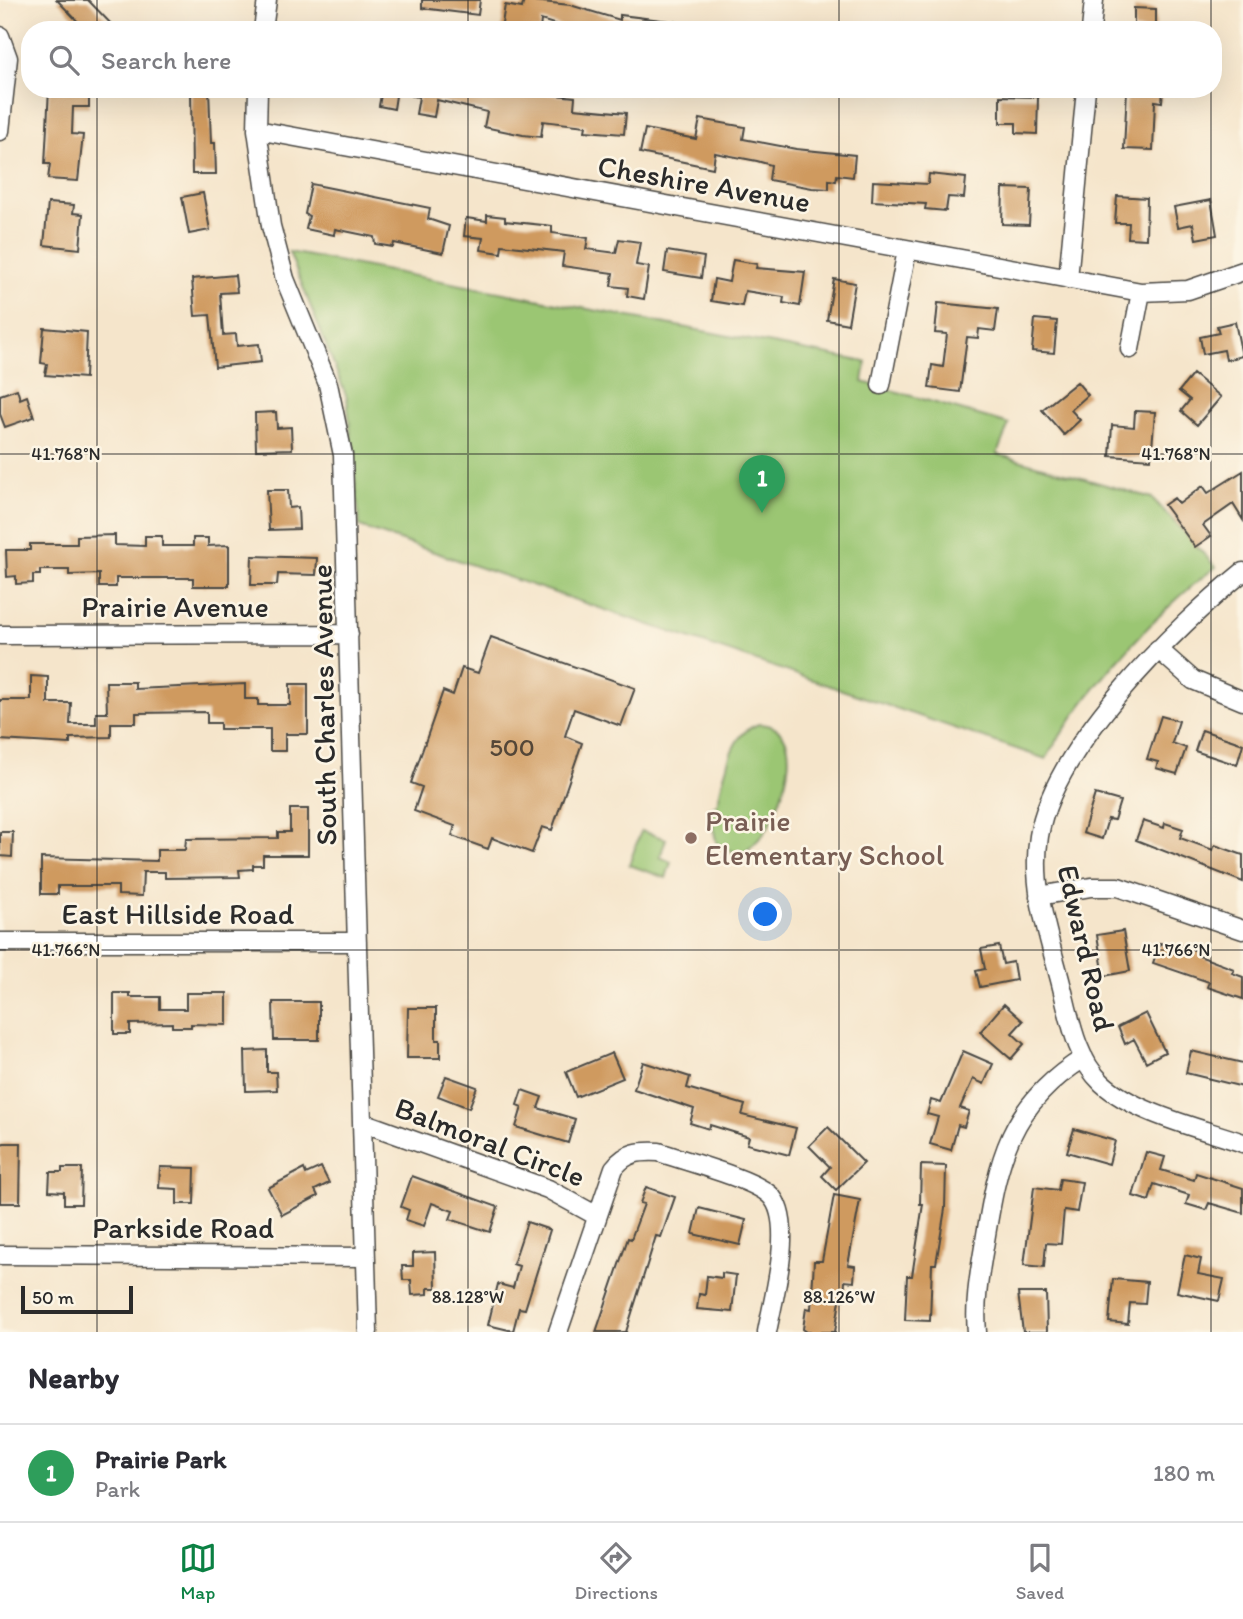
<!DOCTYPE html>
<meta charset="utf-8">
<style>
:root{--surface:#fff;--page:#f7f7f7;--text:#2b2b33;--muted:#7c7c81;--line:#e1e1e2;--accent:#0b8043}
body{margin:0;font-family:Itim,sans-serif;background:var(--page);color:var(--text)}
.scale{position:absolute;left:21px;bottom:18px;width:112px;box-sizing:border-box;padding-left:7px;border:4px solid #2b2b2b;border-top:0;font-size:19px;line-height:24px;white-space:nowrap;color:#2b2b2b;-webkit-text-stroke:5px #fcf5e5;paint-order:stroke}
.you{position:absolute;left:766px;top:915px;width:24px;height:24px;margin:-18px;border:5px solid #fff;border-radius:50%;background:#1a73e8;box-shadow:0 0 0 10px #1a73e833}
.badge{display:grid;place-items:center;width:46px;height:46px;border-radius:50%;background:var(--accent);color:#fff;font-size:23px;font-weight:700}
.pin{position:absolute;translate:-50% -58px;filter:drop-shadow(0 2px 4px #0008)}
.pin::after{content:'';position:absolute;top:37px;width:24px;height:21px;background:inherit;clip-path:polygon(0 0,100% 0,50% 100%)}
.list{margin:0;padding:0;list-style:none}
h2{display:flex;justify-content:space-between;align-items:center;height:91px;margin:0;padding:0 28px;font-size:30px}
h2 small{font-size:23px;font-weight:400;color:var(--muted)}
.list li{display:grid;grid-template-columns:46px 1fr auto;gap:21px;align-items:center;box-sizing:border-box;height:98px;padding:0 28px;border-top:2px solid var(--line)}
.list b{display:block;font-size:26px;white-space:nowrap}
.list p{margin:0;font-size:23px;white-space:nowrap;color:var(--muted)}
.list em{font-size:23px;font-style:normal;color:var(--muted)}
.icon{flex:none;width:38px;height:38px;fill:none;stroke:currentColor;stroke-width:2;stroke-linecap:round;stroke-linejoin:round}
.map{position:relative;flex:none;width:1243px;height:1332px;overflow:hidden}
.search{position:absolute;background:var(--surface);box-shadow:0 7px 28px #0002;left:21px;right:21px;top:21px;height:77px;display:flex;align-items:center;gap:18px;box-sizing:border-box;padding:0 24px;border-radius:28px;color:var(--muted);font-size:26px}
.sheet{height:189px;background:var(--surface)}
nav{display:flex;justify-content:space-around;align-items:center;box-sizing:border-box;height:98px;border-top:2px solid var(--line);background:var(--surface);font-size:19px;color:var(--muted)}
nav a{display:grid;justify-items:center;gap:4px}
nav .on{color:var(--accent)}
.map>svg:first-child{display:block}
.green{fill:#9bc673;stroke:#63784f;stroke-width:2}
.building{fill:#cf9a5f}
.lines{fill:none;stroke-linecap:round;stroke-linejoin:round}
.minor-casing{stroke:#494743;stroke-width:21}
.minor{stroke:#fff;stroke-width:18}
.ticks{fill:none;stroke:#2b2b2b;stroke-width:2;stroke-opacity:0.45}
.education-dot{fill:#8d6e63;stroke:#fcf5e5;stroke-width:2.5}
.labels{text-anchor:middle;stroke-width:5;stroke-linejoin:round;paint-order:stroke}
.number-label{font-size:26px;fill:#544738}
.street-label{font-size:30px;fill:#2b2b2b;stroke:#fcf5e5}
.education-label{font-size:30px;fill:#785e54;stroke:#fcf5e5;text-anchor:start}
.ticks-label{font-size:18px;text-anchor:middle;fill:#2b2b2b;stroke:#fcf5e5;stroke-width:5;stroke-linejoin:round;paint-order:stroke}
</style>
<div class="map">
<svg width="1243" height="1332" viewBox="0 0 1243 1332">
<rect width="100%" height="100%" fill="#fcf5e5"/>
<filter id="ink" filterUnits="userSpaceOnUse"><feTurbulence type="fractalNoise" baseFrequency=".0143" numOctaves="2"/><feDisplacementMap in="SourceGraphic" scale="14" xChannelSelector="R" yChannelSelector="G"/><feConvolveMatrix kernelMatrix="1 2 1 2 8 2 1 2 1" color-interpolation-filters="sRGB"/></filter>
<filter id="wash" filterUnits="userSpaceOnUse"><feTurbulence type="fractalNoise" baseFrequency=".00686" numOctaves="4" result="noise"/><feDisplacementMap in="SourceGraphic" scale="28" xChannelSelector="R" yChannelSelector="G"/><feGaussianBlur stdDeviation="1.57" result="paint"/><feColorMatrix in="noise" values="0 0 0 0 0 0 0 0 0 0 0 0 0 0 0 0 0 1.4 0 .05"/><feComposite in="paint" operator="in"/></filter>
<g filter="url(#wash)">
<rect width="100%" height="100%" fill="#f5e5cb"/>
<!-- green -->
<path class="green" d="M289,252L866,362L863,382L1009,424L997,454L1152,498L1216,567C1154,613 1084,693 1046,759L360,527L347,398Z
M759,724C811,727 782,799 768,827C763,838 750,847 742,855L717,845L709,809L717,804C725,777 728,733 759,724Z
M641,831L666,839L660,857L671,862L666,878L629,865Z"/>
<g id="blocks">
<!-- building -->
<path class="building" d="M57,0H88L117,30H86Z
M422,0H480L478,15L422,8Z
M524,0L570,5L620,20V15L677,22V30H573L541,20L540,30H501L505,5L522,8Z
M1134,8L1156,9V30H1134Z
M49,89H89V107H73L72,134L83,135L78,181L48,179L50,164H45Z
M191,89H209L211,143H215L216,174H192Z
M382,89H397L394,109L379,106Z
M413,89H494L575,97L574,108L626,113L624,134L585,131L586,126L543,121L541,137L523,135L484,127L487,112L437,100L434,117L416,114L419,97L412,96Z
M1127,89H1163L1162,102L1155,101L1153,150L1124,149Z
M1000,96L1038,97L1037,134L1016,133V123H1000Z
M700,119L745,127L743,139L796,149L855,155L853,177L837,175L836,181L829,180V189L812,188L769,180L771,165L757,161L715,153L713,168L640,153L645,129L696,139Z
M929,174L966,178L964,198L948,197L946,211L925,209L926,204L872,201L873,181L928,184Z
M311,184L430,208L428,219L449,226L443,253L394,243L393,247L375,244L374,237L335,229L334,235L306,229L309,216L305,214Z
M1003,188L1031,189L1029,225L1002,224Z
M203,193L210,230L189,234L182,197Z
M1117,196L1147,198L1146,239L1128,238L1129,223H1115Z
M1211,200L1217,235L1196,239L1193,224L1178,227L1174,207Z
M48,203L74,205L73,213L83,214L80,249L44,245Z
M487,215L505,217V221L552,226V233L588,238L586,249L616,253L619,239L640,242L636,265L649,267L644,299L627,296L628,288L611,286L613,273L562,266L564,252L502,245L501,253L481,250L483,238L464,236L466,218L487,221Z
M667,251L704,257L701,278L664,272Z
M733,260L757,264L756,268L805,272L800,306L783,303L784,297L745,291L742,306L711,301L714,279L729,282Z
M235,275L237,292L220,293L223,335L236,334L237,346L259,344L261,362L215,367L210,315L195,316L192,279Z
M834,279L855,283L848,324L827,320Z
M938,303L998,309L995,331L979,329L978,338L967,337L960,392L929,388L932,365L943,367L947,334L935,333Z
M1035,319L1057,321L1054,353L1032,351Z
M1235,322L1242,356L1226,360L1224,350L1203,354L1200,337L1219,333L1217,326Z
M44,328L87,332L85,378L45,375L47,364L41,363Z
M1193,374L1221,397L1197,425L1181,411L1190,400L1179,391Z
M1077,382L1088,395L1071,410L1080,420L1064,435L1042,410Z
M17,389L20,399L27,396L34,417L5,427L0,414V395Z
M1135,411L1155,412L1151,459L1110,456L1112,425L1134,427Z
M276,412L277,428L291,427L292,449L256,450L255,413Z
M1243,471V520L1233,504L1203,525L1211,536L1195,547L1164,505L1174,498L1179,504L1203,486L1208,493Z
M267,490H288L289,508L298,507L299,529L269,530Z
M115,535V545L145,546V536H162V546H193V538H208V546L229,545V586H193V578H116V587H99V574L69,575V570H40V575H33V583L16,584V576L7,577L6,550H30V544H77V536Z
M252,556L317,558L316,575L278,574L277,585H251Z
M491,637L635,688L621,726L574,709L565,736L582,743L552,830L542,827L532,853L492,838L488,849L452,836L455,826L414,811L422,787L411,783L443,691L453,695L462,668L478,673Z
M31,676L48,677V703H71L70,724H96V713H107L106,682H135V689L245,684V699H258V705H290V684H308V734H285V751H270V729H220V723H207V712L136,713V723H111V737L70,738V744L0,740V700H31Z
M1161,716L1179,721L1172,743L1186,748L1177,774L1156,768L1158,762L1147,759Z
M1202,730L1243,744L1237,765L1195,751Z
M1095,794L1120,801L1114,820L1108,819L1102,839L1083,833Z
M290,809H308V855H263V865H253V869L239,870L240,877L165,878V872H143L142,896L118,895V886H58V894H41V858L157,861V850H185L186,839L278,838V832H290Z
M1143,821L1164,828L1165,823L1183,829L1180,838L1213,850L1215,845L1243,855V882L1136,840Z
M0,832H13L12,857L0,856Z
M1123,931L1130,971L1104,976L1097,935Z
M1160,943L1181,950L1182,946L1201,952L1199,956L1234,969L1232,973L1243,977V999L1207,987L1209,982L1153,963Z
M999,946L1003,964L1013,962L1016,980L980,987L976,971L985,969L981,949Z
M114,993H130V997H160V1009H186V993H227V1025L191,1024V1027H172V1023L130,1024V1034H114Z
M273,1002H319V1040H274Z
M1004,1004L1023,1021L1012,1033L1024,1044L1011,1059L980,1032Z
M408,1008H436V1040H440V1058H407Z
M1146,1013L1165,1052L1146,1062L1134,1039L1125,1044L1118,1027Z
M267,1050V1072H276L277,1090L246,1091L245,1051Z
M963,1051L993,1064L984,1084L973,1079L960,1108L969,1111L964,1127L958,1125L951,1150L930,1144L938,1117L927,1114L931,1100L941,1103Z
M1191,1051L1243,1063V1087L1186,1073Z
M612,1053L623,1078L576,1097L566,1072Z
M643,1062L690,1077L687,1088L745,1105L742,1115L796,1128L789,1155L747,1144L749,1137L710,1125L709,1129L690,1123L694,1109L634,1089Z
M446,1076L477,1087L469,1108L438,1096Z
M522,1090L542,1097L538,1108L575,1119L568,1143L516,1127L522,1107L517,1105Z
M828,1127L864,1163L836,1190L822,1176L830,1167L809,1146Z
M1074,1129L1115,1141L1109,1164L1067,1152Z
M4,1143H21L20,1203H0V1145Z
M1146,1152L1165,1157L1161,1170L1194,1180L1196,1173L1243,1188V1213L1209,1203L1206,1210L1186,1204L1189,1195L1154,1184L1149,1201L1133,1196Z
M921,1165L946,1166L945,1209L936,1264H932L930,1321L905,1320L907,1276H912L923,1204H920Z
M160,1167L195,1168L194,1204H177V1189L159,1188Z
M321,1167L329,1183L315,1190L318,1196L282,1215L268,1188L304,1169L306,1174Z
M62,1168H82L81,1204H64V1192L49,1191L50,1172H62Z
M412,1176L498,1207L490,1232L450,1219L453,1211L432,1203L424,1226L406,1220L409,1210L401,1207Z
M1060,1179L1082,1182L1077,1212L1064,1210L1061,1244L1046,1243L1044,1267L1024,1265L1034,1187L1058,1190Z
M646,1187L675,1197L661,1237L656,1236L626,1332H596L628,1238L631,1239L644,1204L640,1203Z
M834,1195L860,1200L848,1265L855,1266L854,1282L845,1281L844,1300H840L835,1332H807L803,1329L806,1308L811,1309L814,1261H822Z
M699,1208L746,1220L740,1245L693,1234Z
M527,1222L550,1230L525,1309L519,1308L513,1331L488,1325L498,1284L513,1288L519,1266L513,1264Z
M435,1252L436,1288H428V1294L412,1295L411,1280H403L402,1266H413V1253Z
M1185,1255L1201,1259L1198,1274L1224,1279L1219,1301L1177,1292Z
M722,1273L736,1275L732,1312L697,1309L699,1294L705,1295L707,1276L722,1278Z
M1113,1279L1147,1282L1145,1304L1130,1303L1128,1324L1109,1322Z
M1018,1293H1046L1047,1332H1023Z"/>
</g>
</g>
<g filter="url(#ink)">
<use href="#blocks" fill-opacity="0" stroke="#494743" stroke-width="2"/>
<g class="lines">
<defs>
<path id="minor" d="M263,30L267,0
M1091,30L1094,0
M0,36L8,58L0,131
M258,89L257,130L271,226L285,279L328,384L343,455L368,1332
M257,130L1141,292L1188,290L1243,271
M1068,279L1086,89
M1130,349L1141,292
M881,385L907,250
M1243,572C1175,627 1053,748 1039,836C1031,884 1047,931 1059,976C1069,1012 1074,1057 1102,1083C1136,1114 1200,1128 1243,1143
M0,635L349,634
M1158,649L1193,680L1243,701
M1039,896L1091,887H1118L1243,930
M0,942H357
M362,1122L548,1189L597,1216
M0,1255L365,1257
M558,1332L614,1168C626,1152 640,1151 659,1152C685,1161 753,1179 770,1195C796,1220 773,1299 767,1332
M977,1332C974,1301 980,1271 985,1241C998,1160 1009,1104 1084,1058"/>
</defs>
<!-- minor casing -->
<use href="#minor" class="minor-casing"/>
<!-- minor -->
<use href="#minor" class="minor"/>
</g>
</g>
<!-- ticks -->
<path class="ticks" d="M97,0V30M468,0V30M839,0V30M1211,0V30M97,89V1332M468,89V1332M839,89V1332M1211,89V1332M0,454H1243M0,950H1243"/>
<!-- markers -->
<circle class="education-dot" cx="691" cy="838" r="7"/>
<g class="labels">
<!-- number labels -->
<g class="number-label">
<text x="512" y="756">500</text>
</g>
<!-- street labels -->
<g class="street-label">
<text transform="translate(704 184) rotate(10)" y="10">Cheshire Avenue</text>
<text x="175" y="617">Prairie Avenue</text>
<text transform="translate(324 705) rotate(-91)" y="10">South Charles Avenue</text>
<text x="178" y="924">East Hillside Road</text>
<text transform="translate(1086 948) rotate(77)" y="10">Edward Road</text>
<text transform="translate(490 1142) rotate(21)" y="10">Balmoral Circle</text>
<text x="183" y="1238">Parkside Road</text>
</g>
<!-- education labels -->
<g class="education-label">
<text x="705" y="831">Prairie<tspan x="705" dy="34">Elementary School</tspan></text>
</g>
</g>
<g class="ticks-label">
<text x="66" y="460">41.768°N</text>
<text x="1176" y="460">41.768°N</text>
<text x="66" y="956">41.766°N</text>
<text x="1176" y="956">41.766°N</text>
<text x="468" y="1303">88.128°W</text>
<text x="839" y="1303">88.126°W</text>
</g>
</svg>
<div class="scale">50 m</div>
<div class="you"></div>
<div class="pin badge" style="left:762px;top:513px;background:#2e9e5b">1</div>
<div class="search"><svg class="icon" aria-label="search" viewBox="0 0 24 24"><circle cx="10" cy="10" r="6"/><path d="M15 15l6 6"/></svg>Search here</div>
</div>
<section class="sheet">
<h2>Nearby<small></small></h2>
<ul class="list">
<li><span class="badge" style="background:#2e9e5b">1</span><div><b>Prairie Park</b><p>Park</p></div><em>180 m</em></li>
</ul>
</section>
<nav>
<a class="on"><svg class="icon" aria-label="map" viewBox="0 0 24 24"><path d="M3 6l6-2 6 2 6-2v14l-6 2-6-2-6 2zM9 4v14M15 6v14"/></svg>Map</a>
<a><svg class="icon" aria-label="directions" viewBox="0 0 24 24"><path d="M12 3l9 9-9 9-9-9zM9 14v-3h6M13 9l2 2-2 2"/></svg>Directions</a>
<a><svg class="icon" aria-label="saved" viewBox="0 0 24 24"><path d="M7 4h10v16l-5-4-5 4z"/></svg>Saved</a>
</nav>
